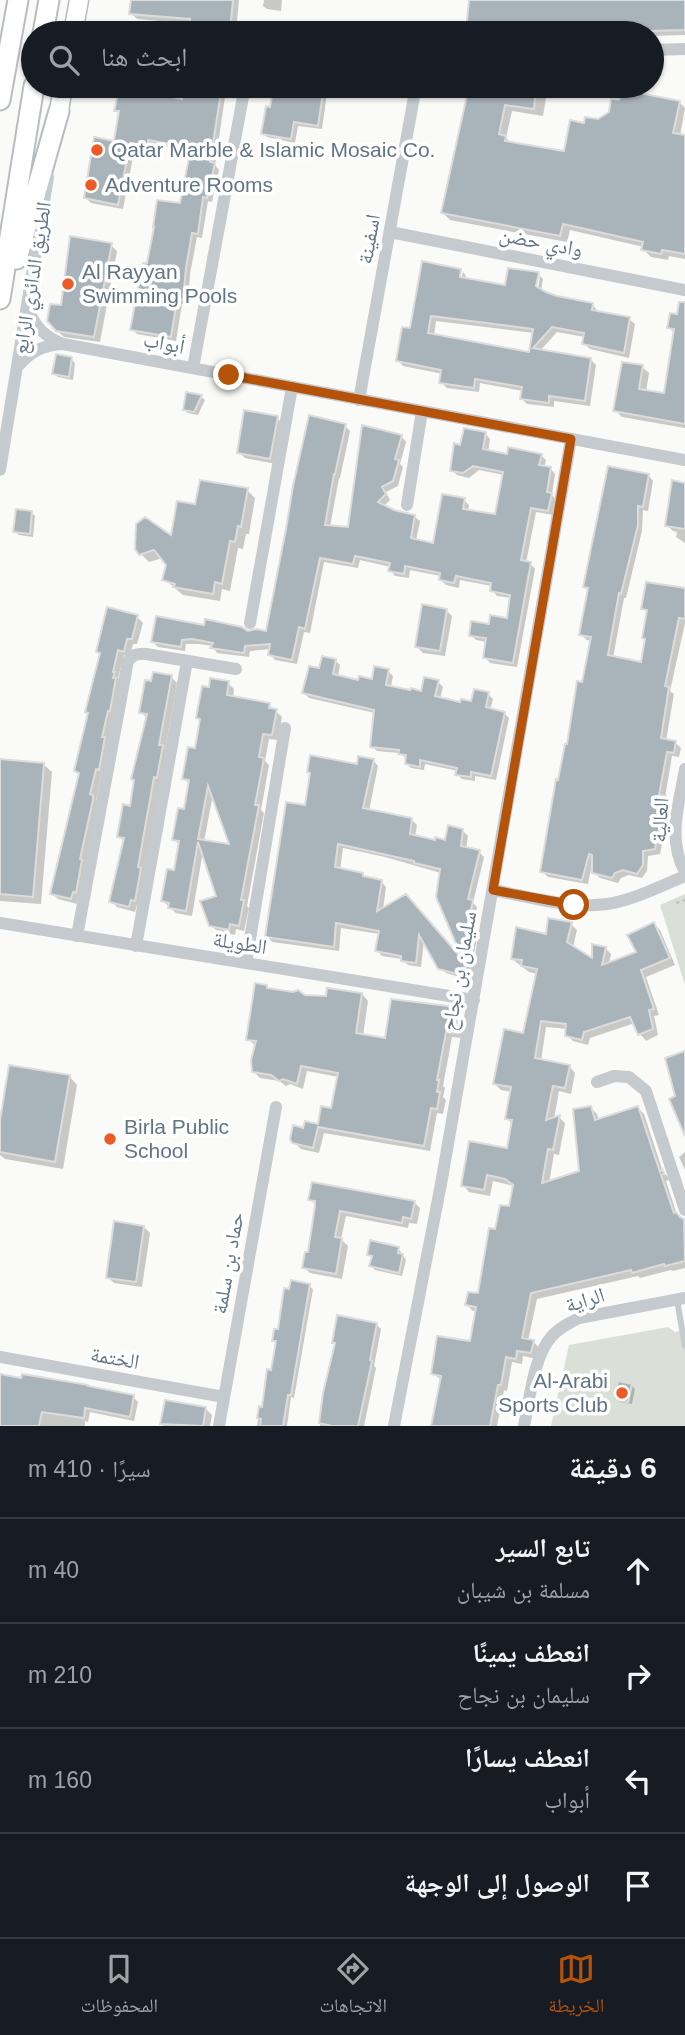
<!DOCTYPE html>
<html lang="ar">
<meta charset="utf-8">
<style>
:root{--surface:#171b24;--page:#20242c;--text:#f1f3f6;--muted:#9ea1a6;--line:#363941;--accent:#b45309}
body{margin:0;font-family:Helvetica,"Noto Naskh Arabic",sans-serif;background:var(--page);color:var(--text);direction:rtl}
.stop{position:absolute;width:21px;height:21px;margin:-16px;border:5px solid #b45309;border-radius:50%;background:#fff}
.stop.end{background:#b45309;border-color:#fff;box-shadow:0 2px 7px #0008}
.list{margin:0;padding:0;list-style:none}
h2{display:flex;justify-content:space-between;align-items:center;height:91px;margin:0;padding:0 28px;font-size:30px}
h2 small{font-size:23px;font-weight:400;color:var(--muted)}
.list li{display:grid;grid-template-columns:46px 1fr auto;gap:21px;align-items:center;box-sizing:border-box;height:105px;padding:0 28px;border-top:2px solid var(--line)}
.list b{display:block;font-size:26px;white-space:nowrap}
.list p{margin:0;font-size:23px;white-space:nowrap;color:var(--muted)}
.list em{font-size:23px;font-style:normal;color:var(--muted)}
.icon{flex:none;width:38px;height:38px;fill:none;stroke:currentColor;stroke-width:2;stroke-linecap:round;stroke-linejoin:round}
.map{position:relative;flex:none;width:685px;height:1426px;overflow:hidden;direction:ltr}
.search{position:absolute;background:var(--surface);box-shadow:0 2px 5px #0004;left:21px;right:21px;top:21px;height:77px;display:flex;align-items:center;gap:18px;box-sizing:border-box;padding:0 24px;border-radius:38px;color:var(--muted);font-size:26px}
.sheet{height:511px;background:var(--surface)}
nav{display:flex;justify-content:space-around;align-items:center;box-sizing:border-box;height:98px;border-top:2px solid var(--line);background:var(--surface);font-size:19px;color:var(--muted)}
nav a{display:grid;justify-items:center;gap:4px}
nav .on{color:var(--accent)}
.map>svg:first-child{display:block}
.green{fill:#dae0d7}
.shadow{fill:#0003;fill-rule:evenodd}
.building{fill:#a9b3ba;stroke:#dcdcda;stroke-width:2;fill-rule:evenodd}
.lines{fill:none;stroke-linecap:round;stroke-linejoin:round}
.secondary-casing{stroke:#b7bdc2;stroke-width:21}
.primary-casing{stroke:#b8bdc2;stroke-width:23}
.path{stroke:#bfc2c5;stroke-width:2.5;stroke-dasharray:3.5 3.5;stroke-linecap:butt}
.service{stroke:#c5cace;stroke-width:6}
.minor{stroke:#c5cace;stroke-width:12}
.secondary{stroke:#fff;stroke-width:18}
.primary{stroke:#fff;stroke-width:19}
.route{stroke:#b45309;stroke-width:9}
.poi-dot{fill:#ed5a25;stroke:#fff;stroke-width:2.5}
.labels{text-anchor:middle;stroke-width:7;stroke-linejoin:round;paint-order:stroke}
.poi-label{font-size:21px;fill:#637584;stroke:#fff;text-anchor:start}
.street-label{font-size:21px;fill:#637584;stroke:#fff}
</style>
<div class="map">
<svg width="685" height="1426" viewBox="0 0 685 1426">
<rect width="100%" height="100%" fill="#fafaf8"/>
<!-- green -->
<path class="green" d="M685,894V985L660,905Z
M668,1327L675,1332L685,1330V1426H551L569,1345Z"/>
<!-- shadow -->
<path class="shadow" d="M133,0H239L236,33L197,29L192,24L137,19L131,13Z
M264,0H282L281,11L267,9L263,6Z
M470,0H685V35L652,36V33H472L467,29Z
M121,86L184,101L186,86H232L231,98L225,97L215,165L219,170L212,202L208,201L202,238L197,237L190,274L188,305L182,304L176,341L137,334L132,329L149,265L182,205L192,151L153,145L152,151L135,147L123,209L91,203L86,198L115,143L120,114L116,110Z
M275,86H328L322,129L298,126L295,143L267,137L263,133L271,109Z
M465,86H548L543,116L512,111L506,138L512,144L565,153L586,125L599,121L610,114L621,102L644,92L648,97L679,102L685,108L680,136L685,137V259L669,256L668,260L651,257L643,249L644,247L570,230L567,242L450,220L443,213L468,99L463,94Z
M111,245L117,251L100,342L64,337L53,327L62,307Z
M423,263L461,270L462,272H459L456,285L460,286L463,272L466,276L465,279L507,287L510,270L538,274L540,276H536L533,294L537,295L540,276L543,279L541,291L546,293L557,298L592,304L597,310V313L629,319L635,324L629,358L590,349L584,344L585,337L557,332L540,351L590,359L596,365L590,406L554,401V407L527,404L522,399L523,391L480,383L479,392L447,388L441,382L443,374L403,366L398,360L404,329L411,330ZM436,321L534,333L531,355L434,336Z
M685,317V428L622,417L615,410L642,367L649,373L646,392L665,395L675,334L669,327Z
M71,359L75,363L73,380L58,377L54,374Z
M187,394L201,397L205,400L198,415L188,413L184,410Z
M277,418L283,424L276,464L245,458L239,452Z
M345,426L350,431L340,478H339L330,527L350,529L401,436L406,442L400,464L403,467L398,486L386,492L390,500L383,507L414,516L420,521L416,541L435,545L464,500L469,505L468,511L496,516L504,475L479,470L469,478L457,475L452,470L462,447L485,433L490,439L488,452L508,456L541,455L546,460L544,468H550L555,474L552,495L556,500L553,515L536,512L526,563H530L535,569L517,667L490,663L485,657L487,642L476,640L471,635L508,620L512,598L497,596L492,590V586L460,580L459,588L446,585L441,580V576L410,570L409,578L395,576L390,570L391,567L360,560L358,568L324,562L310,633L304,632L297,664L275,660L270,654L271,649L250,651L249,657L217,653L213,646L199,644H186L185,651L158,647L153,642L247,633H267Z
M648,475L653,481L648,511L643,510L642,531L626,598H624L613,658L642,664L646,640L648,613L643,608L685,590V623L670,691L674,694L666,741L675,742L681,748L679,757L672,756L665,798L671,803L660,854L648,856L647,871L642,878L629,875L621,878L618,883L600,878L591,869L588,884L548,877L542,871L560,782L584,684L592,641L587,640L581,634L589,591L585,587Z
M685,485V543L676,537L677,532L673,531L667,525Z
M247,490L255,498L249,534H246L243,549L238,548L230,591L222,589L220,601L183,595L164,579L168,564L163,558L149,562L140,553L172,538L197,506Z
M32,513L35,516L33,537L19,535L15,531Z
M446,610L452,616L445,656L423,653L417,647Z
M137,617L143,623L137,644H133L130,656L124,655L118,678L120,680L96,800L99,802L77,904L58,899L52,893L80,775L76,771L101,655L98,651Z
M335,660L340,665L338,677L359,682L373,681L388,671L393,676L391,687L422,693L438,682L443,687L440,699L461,704H473L488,694L493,699L490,710L504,713L509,718L496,780L475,776V781L462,779L457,774L458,771L425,764L424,770L411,768L406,763L407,759L400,753L377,751L372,746L375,713L309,698L304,693L320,671Z
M171,677L177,683L165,750L168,753L141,906L137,905L135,912L117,907L111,901L125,842L119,836L131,808L148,719L141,712L153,683Z
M228,683L234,689L233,698L269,705L282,717L278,740L269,739L265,761L269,765L261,810L264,813L247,906L249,908L244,931L236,929L235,935L217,931L211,925L218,897L203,851L192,916L176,913L163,901L175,872L180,845L174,840L185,811L190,784L184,779L196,750L201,721L198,718L210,689ZM213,794L231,847L204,842Z
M373,760L378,766L369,811L412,820L417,825L415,837L447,842L462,830L468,836L466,849L479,852L484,857L473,903L477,907L473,929L478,934L474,953L476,966L474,976L470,972L468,977L463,978L446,973L440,967L424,940L421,967L408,965L402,959L382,956L377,950L380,934L341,928L339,951L272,942L267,936L306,807L358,766ZM343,848L385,857L441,873L467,966L383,910L386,887L381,881L367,879L362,874L340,870Z
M0,761L43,764L52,772L41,904L0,901Z
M571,924L577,930L573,947L594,961L605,948L611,954L609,964L638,953L654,924L660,930L675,965L646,977L659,1015L654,1016L658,1035L646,1041L640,1034L635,1023L590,1038L588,1045L573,1041L567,1035L568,1029L546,1027L541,1061L569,1066L575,1073L571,1094L559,1091L554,1119L559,1117L565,1123L559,1155L554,1154L549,1183L581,1172L591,1108L597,1114L599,1121L638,1108L644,1114L663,1172L668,1177L669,1180L666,1181L677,1215L685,1222V1268L673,1271L671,1270L640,1278L638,1276L537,1299L528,1341H533L539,1348L537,1359L523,1356L522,1364L512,1362L507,1391L504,1390L497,1426H434L442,1380L433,1374L471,1343L477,1311H473L467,1305L479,1295L497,1231L510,1209L514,1186L493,1181L490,1196L469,1192L463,1185L508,1150L513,1125L507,1118L512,1092L501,1090L495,1084L524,1035L538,974L529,972L512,959L547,936Z
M267,987L270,990L304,997L327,998L362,994L368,1001L363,1036L387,1040L454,1014L462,1026L461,1038L452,1037L443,1086L445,1088L443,1097L446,1100L443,1114L437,1113L430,1151L324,1133L319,1153L301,1149L294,1142L304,1130L319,1126L333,1110L339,1077L307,1071L303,1089L290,1084L286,1086L279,1081L260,1078L253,1071L256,1046L248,1039Z
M69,1076L77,1085L63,1169L5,1159L0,1155V1130Z
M685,1152V1170L679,1157Z
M310,1199L414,1202L420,1208L417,1224L409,1223L408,1228L346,1216L341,1239L348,1246L342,1279L310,1273L304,1267L309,1254L317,1206Z
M144,1227L150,1233L142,1287L114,1283L108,1277Z
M398,1248L406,1260L402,1276L375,1270L371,1266L373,1258L369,1254Z
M309,1286L313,1289L294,1398L291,1397L287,1426H257L260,1408L264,1409L273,1372L277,1343L274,1340Z
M376,1324L381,1329L374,1366L376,1368L364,1426H320L336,1344L334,1342Z
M0,1376L133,1397L138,1402L134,1421L90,1412L88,1422L85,1421V1426H0Z
M631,1385L635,1389L632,1404L620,1402L616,1398Z
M166,1402L206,1409L212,1415L210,1426H163Z"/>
<!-- building -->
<path class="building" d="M131,0H233L230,30L189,24L190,19L129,14Z
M469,0H685V30L612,32L466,30Z
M120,86H129L158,92L157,94L182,99L185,86H222L210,162L215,163L207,198L203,197L198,234L192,233L186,268L183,300L177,299L171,337L130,330L143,263H147L154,227H153L157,200L180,203L191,148L148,140V147L130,143L118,205L84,198L94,137L114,141L119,111H114Z
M274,86H324L318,126L294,122L291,139L261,134L266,106L270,107Z
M469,86H536L534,109L505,105L499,134L506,136L505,141L564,151L570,120L584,123L585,117L598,119L609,112L611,99L619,100L621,87L644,91V94L680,101L673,133L685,135V254L662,250L661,254L641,250L643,242L563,224L560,236L441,213Z
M70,236L112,243L94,337L56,331L47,321L50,304L61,305Z
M422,261L461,269L460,277L505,285L508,268L539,272L536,286L546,292L557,296L593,303L592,310L630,317L624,353L582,344L584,333L552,327L533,348L591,358L585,401L549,396V403L520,399L522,387L475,379L474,388L439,383L441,370L396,361L402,327L410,328ZM431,316L533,329L529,352L428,333Z
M679,302H685V424L613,411L622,362L643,365L639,389L664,393L674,329L667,328L670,313L677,314Z
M56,354L72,357L69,377L52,374Z
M186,392L202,395L194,412L183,410Z
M244,410L278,416L270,459L237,453Z
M309,415L346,424L335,474H334L325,525L348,527L362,425L402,435L395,459L399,460L393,481L382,487L386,494L378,502L394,510L415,515L411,538L433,543L442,494L465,498L463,509L495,514L503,472L473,466L463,473L450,471L454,443L460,445L464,428L486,432L483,449L507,454L508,447L542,454L539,465L551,467L547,492L552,493L548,511L531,508L521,560L531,562L513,663L483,658L486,638L469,636L471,621L489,624L490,615L507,618L510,595L490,591L491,583L456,576L454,583L439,580L440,573L405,566L404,574L388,571L390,563L355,556L353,564L320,558L305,629L299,627L292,660L268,655L270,644L245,646L244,653L210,648L213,643L192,639L182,640L181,647L151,642L156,616L204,625L205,619L242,627L248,631L256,629L266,631L286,529L293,486Z
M608,466L649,474L643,507L638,506V525L621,594L619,593L608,655L641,662L645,639L642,638L647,610L641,609L646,582L685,588V619L679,618L665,686L669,687L661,738L676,741L674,753L667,752L659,795L666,796L655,849L643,851V865L637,874L623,870L615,873L612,878L592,873V855L589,854L582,880L540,872L556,779L558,780L565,744H567L577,681L582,682L591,637L579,635L588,588L583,587Z
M200,480L248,488L241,527L238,526L235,542L230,541L222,584L215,582L213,594L173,587L175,584L162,580L166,565L154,550L139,555L135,549L136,524L145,517L171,535L177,501L195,504Z
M672,480L685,483V529L665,526Z
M16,509L32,511L30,534L13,532Z
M422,604L447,609L440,651L415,647Z
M107,607L138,615L132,639H127L124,652L118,650L113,672H115L113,678H116L110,711H108L102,737H105L99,770L96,769L90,794L93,795V800L80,859L82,860L76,893L73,892L71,899L50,894L79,773L74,771L88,713L85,712L100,653L96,652Z
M322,656L336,659L333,674L358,680L359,676L372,679L374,666L389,669L386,685L410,690L411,688L421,691L424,677L439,680L435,696L460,702L461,699L471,701L474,689L489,692L486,707L505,712L491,776L471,772V777L455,775L457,768L420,760V767L405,764L406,755L398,754L399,750L370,747L374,710L302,693L309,666L319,668Z
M153,672L172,675L159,745H163L157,778L154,777L138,867L141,868L135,901L131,900L129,907L109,902L124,838L117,837L123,804L130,806L134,780L131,779L147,714L139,713L145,680L151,681Z
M210,678L229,681L227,695L270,703L269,708L277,709L272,735L263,734L259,757L264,758L255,805H259L241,900H244L239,926L230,924L229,930L209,926L200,901L216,896L198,842L186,911L168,908L169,903L161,901L167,869L174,870L179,841L172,840L178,808L184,809L189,780L182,779L188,747L195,748L200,719L196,718L202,686L209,687ZM208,786L229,844L198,839Z
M310,755L357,764L358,756L374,759L363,808L412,818L410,834L435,840V837L445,840L448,825L463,829L461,846L480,850L468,899L473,900L468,926L474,928L469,946L471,959L469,973L465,965L463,972L457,974L438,969L419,935L416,963L401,961V956L375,951L379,931L336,923L334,947L265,937L286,802L305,805L310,773L307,772ZM338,844L414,861V863L440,869L436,897L463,960L406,894L377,911L382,880L363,876V873L335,867Z
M0,759L44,763L33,897L0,894Z
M548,918L572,922L567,942L592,958V944L606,947L602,965L636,952L627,935L654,922L670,958L641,970L654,1009L649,1010L653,1029L638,1035L630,1017L584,1032L582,1040L565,1036L566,1024L541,1021L535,1058L570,1065L565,1088L553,1086L546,1120L560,1115L553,1150L548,1149L542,1183L579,1171L573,1109L591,1106L595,1120L638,1106L660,1172L662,1169L664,1174L661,1175L674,1213L676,1212L680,1217L684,1219L685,1261L665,1266L664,1264L632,1273L631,1270L531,1293L522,1338L534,1340L531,1353L517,1351L516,1359L506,1357L501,1385H498L490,1426H431L441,1376L431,1374L437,1336L470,1341L476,1307L465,1305L468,1292L478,1293L489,1228L495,1229L500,1205L509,1206L513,1185L505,1179L487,1175L484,1190L461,1186L469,1141L507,1148L512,1120L505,1119L511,1087L493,1084L504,1029L523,1033L537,969L521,966L522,960L511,959L516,927L546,934Z
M255,983L267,985V988L293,992L298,990L305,995L326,996L327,988L362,993L356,1033L385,1038L391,999L448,1006L457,1018L455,1033L446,1032L437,1080H439L437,1092H440L437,1109L431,1108L424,1146L318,1127L313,1148L292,1143L290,1139L293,1125L303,1128L305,1121L318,1124L321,1106L331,1108L338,1073L301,1066L297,1084L283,1079L279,1081L271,1075L252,1072L251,1060L256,1041L246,1040Z
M685,1051V1136L669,1099L675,1096L665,1058Z
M9,1065L70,1075L55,1162L0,1152V1120Z
M312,1182L415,1201L411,1219L403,1217L402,1223L340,1211L335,1237L342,1238L336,1274L302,1268L305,1252H308L315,1206V1201L308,1200Z
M114,1221L144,1226L136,1282L106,1278Z
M370,1240L399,1247L398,1253L403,1254L399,1273L369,1266L372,1256L367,1255Z
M291,1280L310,1284L291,1395H288L283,1426H260L261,1419L257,1418L259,1406L262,1407L267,1369L271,1370L276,1341H272L274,1329H278L284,1288L289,1289Z
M337,1315L377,1323L370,1360L372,1361L358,1426H332L319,1423L323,1393L335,1343H332Z
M0,1374L21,1378L22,1374L88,1385V1386L134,1395L130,1417L85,1408L84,1418L42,1412L39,1426H0Z
M618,1381L632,1384L628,1402L614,1399Z
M165,1400L206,1407L203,1426L160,1424Z"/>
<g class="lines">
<defs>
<path id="secondary" d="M73,33L79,0
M59,111L63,86"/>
<path id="primary" d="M43,33L49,0
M0,100L18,0
M17,259L59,111
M0,299L34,86"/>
</defs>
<!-- secondary casing -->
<use href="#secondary" class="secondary-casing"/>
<!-- primary casing -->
<use href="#primary" class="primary-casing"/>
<!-- path -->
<path class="path" d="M676,903L685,900"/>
<!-- service -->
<path class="service" d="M677,1300L685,1346"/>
<!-- minor -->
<path class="minor" d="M652,50L685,49
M390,232L685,290
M28,309C35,327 45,337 63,344L685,460
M18,366C31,351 43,345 63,344
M193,368L245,86
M359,400L416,86
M0,470L48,177
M407,505L422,411
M250,623L292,387
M685,769C679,804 667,839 685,872
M493,890C530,897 570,909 607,904C634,900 660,886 685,876
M0,923L474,1000
M77,936L128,661C133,655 137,653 146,654L236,669
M136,946L187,661
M246,963L285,728
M597,1082L614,1076L629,1077L646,1091L685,1210
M0,1357L224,1397
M219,1426L276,1107
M394,1426L441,1184L571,439
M524,1426C530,1399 533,1357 552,1336C559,1328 569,1323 579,1318L685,1298"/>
<!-- secondary -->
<use href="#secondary" class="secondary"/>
<!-- primary -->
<use href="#primary" class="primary"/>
</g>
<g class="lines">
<!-- route -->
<path class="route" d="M229,375L571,439L493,890L574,905"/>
</g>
<!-- markers -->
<g class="poi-dot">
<circle cx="97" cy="150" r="7"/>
<circle cx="91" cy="185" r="7"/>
<circle cx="68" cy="284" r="7"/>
<circle cx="110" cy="1139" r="7"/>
<circle cx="622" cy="1393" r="7"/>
</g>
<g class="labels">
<!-- poi labels -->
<g class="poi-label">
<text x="111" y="157">Qatar Marble &amp; Islamic Mosaic Co.</text>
<text x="105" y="192">Adventure Rooms</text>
<text x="82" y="279">Al Rayyan<tspan x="82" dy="24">Swimming Pools</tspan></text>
<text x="124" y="1134">Birla Public<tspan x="124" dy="24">School</tspan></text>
<text x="608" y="1388" text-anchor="end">Al-Arabi<tspan x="608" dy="24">Sports Club</tspan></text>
</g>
<!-- street labels -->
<g class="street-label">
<text transform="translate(369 239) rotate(-80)" y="7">اسفينة</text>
<text transform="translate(541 242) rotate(11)" y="7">وادي حضن</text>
<text transform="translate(32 278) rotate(-81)" y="7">الطريق الدائري الرابع</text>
<text transform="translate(164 343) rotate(11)" y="7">أبواب</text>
<text transform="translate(660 820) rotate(-86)" y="7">العالية</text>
<text transform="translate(240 943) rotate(9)" y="7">الطويلة</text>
<text transform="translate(459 971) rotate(-80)" y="7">سليمان بن نجاح</text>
<text transform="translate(228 1263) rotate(-80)" y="7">حماد بن سلمة</text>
<text transform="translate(585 1300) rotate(-17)" y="7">الراية</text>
<text transform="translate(115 1358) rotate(10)" y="7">الختمة</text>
</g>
</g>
</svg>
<div class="stop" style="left:574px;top:905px"></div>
<div class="stop end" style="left:229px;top:375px"></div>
<div class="search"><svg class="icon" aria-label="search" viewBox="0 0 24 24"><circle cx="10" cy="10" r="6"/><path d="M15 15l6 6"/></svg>ابحث هنا</div>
</div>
<section class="sheet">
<h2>6 دقيقة<small>سيرًا · 410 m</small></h2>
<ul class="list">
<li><svg class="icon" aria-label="ahead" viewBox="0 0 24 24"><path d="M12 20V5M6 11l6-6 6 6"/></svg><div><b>تابع السير</b><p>مسلمة بن شيبان</p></div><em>40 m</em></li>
<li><svg class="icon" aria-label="right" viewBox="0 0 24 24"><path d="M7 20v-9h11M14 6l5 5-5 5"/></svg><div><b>انعطف يمينًا</b><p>سليمان بن نجاح</p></div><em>210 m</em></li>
<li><svg class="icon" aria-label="left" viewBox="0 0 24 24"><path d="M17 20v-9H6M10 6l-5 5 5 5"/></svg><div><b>انعطف يسارًا</b><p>أبواب</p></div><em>160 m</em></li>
<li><svg class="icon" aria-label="arrive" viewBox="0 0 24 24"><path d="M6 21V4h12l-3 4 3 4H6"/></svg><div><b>الوصول إلى الوجهة</b></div></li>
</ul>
</section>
<nav>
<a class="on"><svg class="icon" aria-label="map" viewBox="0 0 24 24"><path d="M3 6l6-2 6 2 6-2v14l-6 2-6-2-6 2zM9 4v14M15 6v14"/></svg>الخريطة</a>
<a><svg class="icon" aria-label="directions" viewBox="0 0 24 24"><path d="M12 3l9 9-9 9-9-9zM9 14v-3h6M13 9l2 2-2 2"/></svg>الاتجاهات</a>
<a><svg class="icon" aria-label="saved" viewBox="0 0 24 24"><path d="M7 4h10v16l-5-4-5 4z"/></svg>المحفوظات</a>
</nav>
